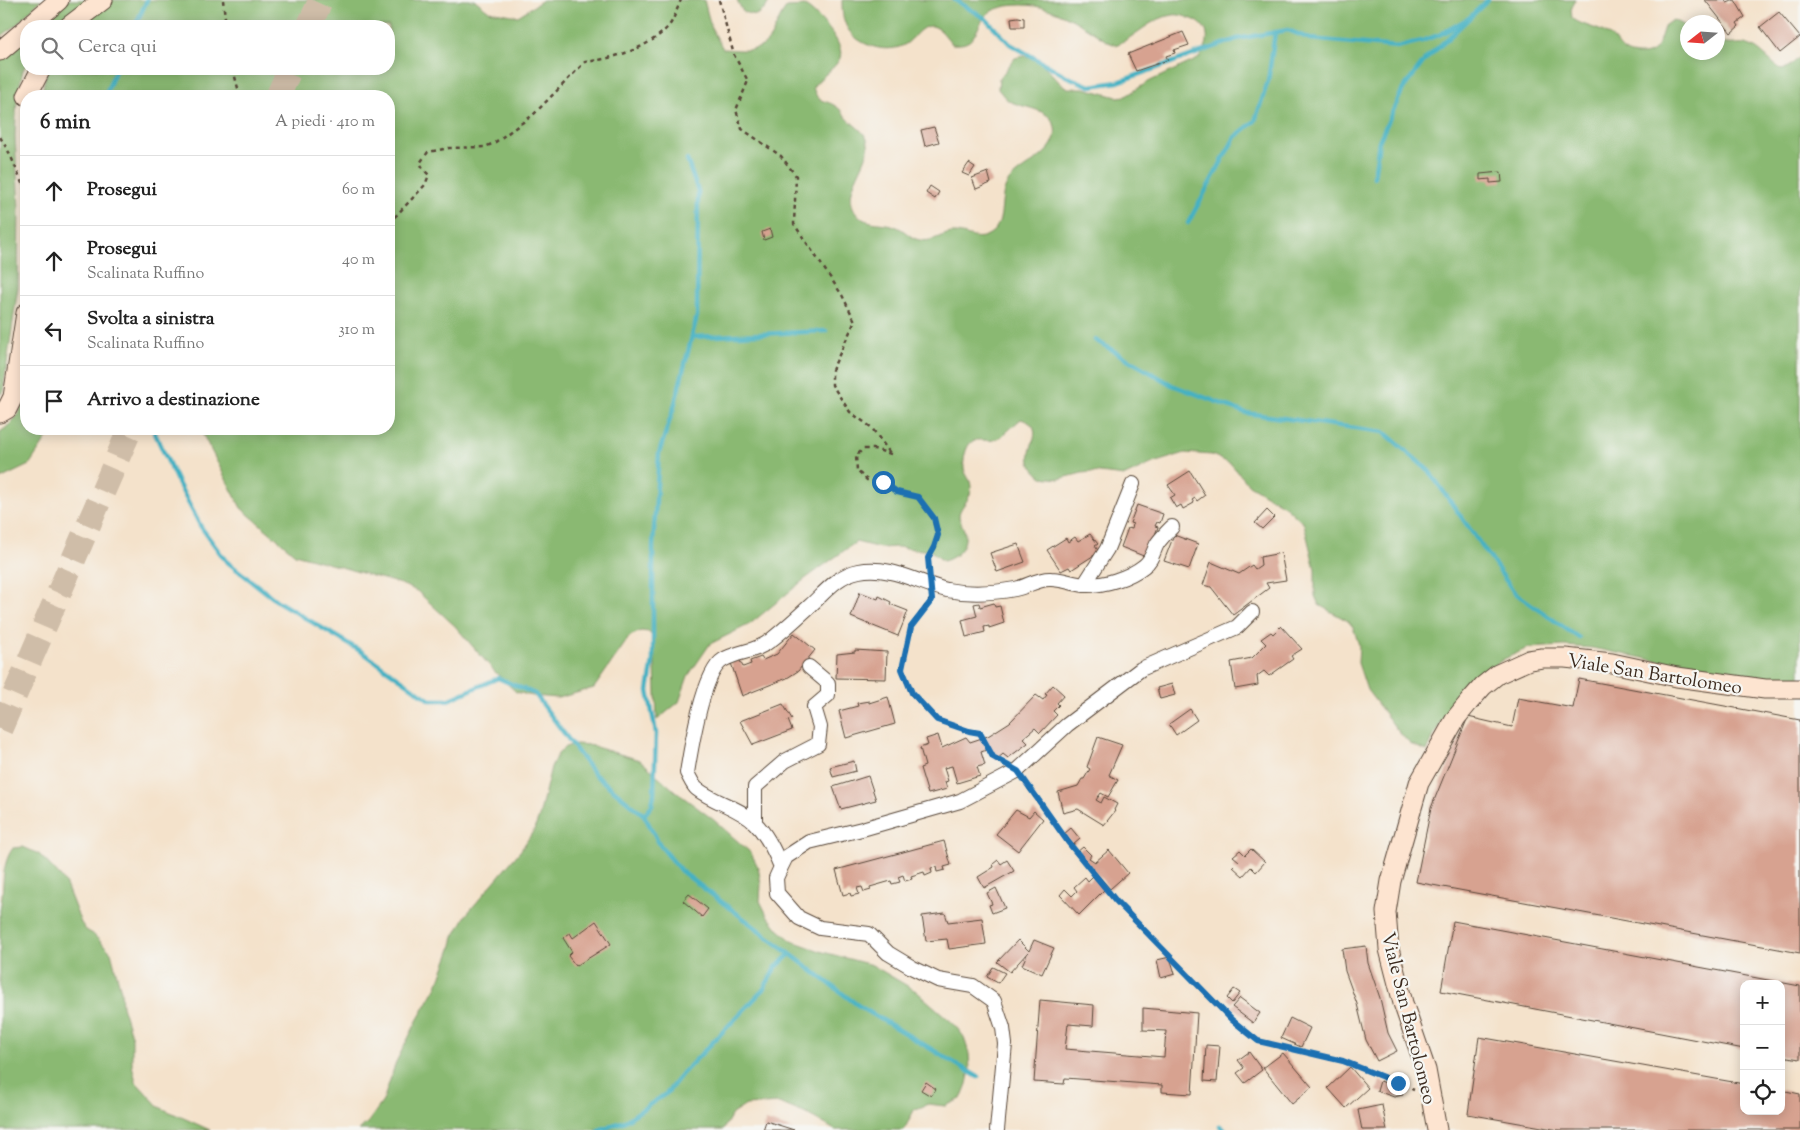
<!DOCTYPE html>
<html lang="it">
<meta charset="utf-8">
<style>
:root{--surface:#fff;--page:#f2f2f2;--text:#222;--muted:#767676;--line:#e0e0e0}
body{margin:0;font-family:"Sorts Mill Goudy",serif;background:var(--page);color:var(--text)}
.controls{position:absolute;right:15px;bottom:15px;display:grid;overflow:hidden;border-radius:10px;box-shadow:0 2px 12px #0003}
.controls button{width:45px;height:45px;display:grid;place-items:center;padding:0;border:0;border-bottom:1px solid var(--line);background:var(--surface);color:var(--text);font:25px sans-serif}
.compass{position:absolute;left:1680px;top:15px;width:45px;height:45px;border-radius:50%;background:var(--surface);box-shadow:0 2px 12px #0003;rotate:253deg}
.stop{position:absolute;width:15px;height:15px;margin:-11px;border:4px solid #1f6fb2;border-radius:50%;background:#fff}
.stop.end{background:#1f6fb2;border-color:#fff;box-shadow:0 1px 5px #0008}
.list{margin:0;padding:0;list-style:none}
h2{display:flex;justify-content:space-between;align-items:center;height:65px;margin:0;padding:0 20px;font-size:21px}
h2 small{font-size:16px;font-weight:400;color:var(--muted)}
.list li{display:grid;grid-template-columns:32px 1fr auto;gap:15px;align-items:center;box-sizing:border-box;height:70px;padding:0 20px;border-top:1px solid var(--line)}
.list b{display:block;font-size:19px;white-space:nowrap}
.list p{margin:0;font-size:16px;white-space:nowrap;color:var(--muted)}
.list em{font-size:16px;font-style:normal;color:var(--muted)}
.icon{flex:none;width:28px;height:28px;fill:none;stroke:currentColor;stroke-width:2;stroke-linecap:round;stroke-linejoin:round}
.map{position:relative;flex:none;width:1800px;height:1130px;overflow:hidden}
.search{position:absolute;background:var(--surface);box-shadow:0 2px 12px #0003;left:20px;top:20px;width:375px;height:55px;display:flex;align-items:center;gap:12px;box-sizing:border-box;padding:0 18px;border-radius:20px;color:var(--muted);font-size:19px}
.panel{position:absolute;background:var(--surface);box-shadow:0 2px 12px #0003;left:20px;top:90px;width:375px;height:345px;border-radius:20px}
.map>svg:first-child{display:block}
.forest{fill:#8ab972;stroke:#627248}
.lines{fill:none;stroke-linecap:round;stroke-linejoin:round}
.stream{stroke:#45b1c3;stroke-width:4.5}
.building{fill:#d7a290}
.highway-tunnel{stroke:#cfbda8;stroke-width:25;stroke-dasharray:25 12;stroke-linecap:butt}
.street-casing{stroke:#574638;stroke-width:16}
.secondary-casing{stroke:#574638;stroke-width:21}
.path{stroke:#574638;stroke-width:2.5;stroke-dasharray:4 4;stroke-linecap:butt}
.street{stroke:#fff;stroke-width:14}
.secondary{stroke:#fde4d0;stroke-width:19}
.route{stroke:#1f6fb2;stroke-width:6}
.labels{text-anchor:middle;stroke-width:4.5;stroke-linejoin:round;paint-order:stroke}
.street-label{font-size:19px;fill:#3b2a1e;stroke:#f6f6f2}
</style>
<div class="map">
<svg width="1800" height="1130" viewBox="0 0 1800 1130">
<rect width="100%" height="100%" fill="#f6f6f2"/>
<filter id="ink" filterUnits="userSpaceOnUse"><feTurbulence type="fractalNoise" baseFrequency=".02" numOctaves="2"/><feDisplacementMap in="SourceGraphic" scale="10" xChannelSelector="R" yChannelSelector="G"/><feConvolveMatrix kernelMatrix="1 2 1 2 8 2 1 2 1" color-interpolation-filters="sRGB"/></filter>
<filter id="wash" filterUnits="userSpaceOnUse"><feTurbulence type="fractalNoise" baseFrequency=".0096" numOctaves="4" result="noise"/><feDisplacementMap in="SourceGraphic" scale="20" xChannelSelector="R" yChannelSelector="G"/><feGaussianBlur stdDeviation="1.12" result="paint"/><feColorMatrix in="noise" values="0 0 0 0 0 0 0 0 0 0 0 0 0 0 0 0 0 1.4 0 .05"/><feComposite in="paint" operator="in"/></filter>
<g filter="url(#wash)">
<rect width="100%" height="100%" fill="#f4e2cb"/>
<!-- forest -->
<path class="forest" d="M0,0H41L14,27L0,37Z
M63,0H90L54,26H36Z
M111,0H475L489,11L518,16L543,0H704L711,27L723,49C745,50 764,55 774,31C778,22 781,14 787,7L805,6C817,13 846,44 840,58C836,68 820,77 813,87C818,105 824,98 837,107C842,110 845,117 850,121C855,126 862,130 866,137C878,158 835,190 858,215C869,226 884,221 897,227C905,230 911,239 920,240C932,243 941,234 952,233C964,232 975,241 986,236C1010,225 995,197 1010,180C1024,164 1060,153 1055,127C1051,109 1025,108 1011,102C1005,99 1002,94 998,89L999,79L1015,58L1024,56L1039,60L1061,84L1068,88H1084L1117,97L1126,96L1148,82L1198,59C1212,43 1211,24 1189,18C1184,16 1178,14 1173,15C1150,18 1136,37 1116,45L1108,42C1076,21 1048,0 1007,6C999,8 989,10 984,18C973,33 976,46 952,44C947,38 940,27 932,26C919,25 913,41 904,45C885,55 852,44 845,23C842,16 842,7 842,0H1575L1571,10L1572,18C1583,27 1599,27 1610,36C1615,39 1618,46 1623,50C1628,54 1631,54 1637,55C1660,56 1658,41 1665,25L1673,20L1687,27L1688,52H1718V40C1730,49 1738,40 1751,46C1763,51 1771,64 1783,70L1791,65L1800,57V681L1777,680L1648,659L1592,648L1564,646L1528,648L1504,659L1468,683L1449,709L1435,733L1427,751L1410,744L1398,731L1367,690L1358,663L1359,645L1353,627L1348,621L1319,605L1315,596V569L1304,524L1286,507L1249,485L1231,464L1212,455L1185,453L1153,463L1125,476L1091,472L1082,473L1059,479L1042,477C1037,473 1032,468 1030,462C1026,445 1048,427 1021,419C1013,425 1004,437 994,440C983,442 973,435 967,448C964,455 962,467 966,474C969,479 971,482 971,488C971,501 959,506 959,516C959,520 963,526 964,530C969,545 957,558 943,561L931,551L897,547L880,548L856,542L805,579L750,624L710,644L688,676L679,702L657,720L654,639L649,632L641,631L630,636L594,688L558,698L533,696L516,692L495,672L455,626L417,591L401,584L295,554L241,508L200,429H389V96H41L47,69H389V26H82Z
M737,0H770L765,9L756,15L743,12Z
M26,37V65L23,70L17,98L15,136L19,208L18,287L3,391L0,395V61L12,53Z
M26,392V429H53L29,465L0,479V432C15,422 23,410 26,392Z
M576,744L589,745L640,760L675,791L714,820L751,853L758,867L761,884L760,901L767,915L779,930L792,941L823,952L872,965L916,991L954,1024L964,1037L969,1054L970,1070L967,1084L961,1099L945,1106L928,1104L914,1110L904,1130H835L809,1115L779,1103L746,1105L732,1114L723,1130H359L368,1122L383,1101L396,1062L418,1019L437,986L451,949L454,937L466,915L521,850L534,830L539,817L551,767L557,755L565,747Z
M23,847L39,854L61,877L66,885L81,923L86,930L93,934L111,952L121,991L122,1006L132,1038V1065L136,1082L159,1107L210,1130H0V909C5,887 0,866 13,848Z"/>
<g class="lines">
<!-- stream -->
<path class="stream" d="M955,0L986,19L1010,44L1068,77L1090,86L1118,82L1237,39L1288,30L1310,39L1397,47L1422,41L1441,34L1469,18
M135,26L147,0
M105,96L116,69
M1374,177L1379,141L1403,89L1425,60L1488,0
M1188,223L1235,137L1255,121L1268,81L1275,32
M692,337L826,331
M1095,340L1172,385L1246,413L1384,432L1429,471L1514,592L1579,638
M153,429L177,481L201,527L226,561L277,601L362,652L430,700H448L498,678L535,694L594,774L644,815L660,845L681,871L859,1006L978,1077
M644,815L652,805L654,794L656,733L648,691L653,660V546L659,453L674,407L697,316L698,191L687,160
M1220,1126L1225,1130
M599,1130L625,1121L667,1093L681,1075L763,990L776,967L790,954"/>
</g>
<g id="blocks">
<!-- building -->
<path class="building" d="M1705,0H1724L1727,3L1735,0L1745,17L1737,23L1739,26L1731,33Z
M1779,12L1800,37L1780,53L1760,27Z
M1018,17L1024,18V27H1012L1011,18Z
M1183,32L1189,45L1174,50L1175,53L1166,56L1168,60L1136,71L1128,54Z
M934,127L939,142L925,146L921,130Z
M969,163L975,167L969,176L962,173Z
M988,172L991,183L976,189L972,178Z
M1501,172L1502,182L1490,183V179L1480,180V174Z
M930,186L939,192L935,199L926,193Z
M770,229L772,237L764,240L762,232Z
M1190,471L1205,495L1197,501L1195,498L1192,500L1194,503L1183,509L1181,505L1176,508L1170,498L1175,495L1168,485Z
M1137,505L1163,514L1160,523L1157,522L1155,526L1158,527L1151,545L1150,544L1148,547H1151L1146,557L1121,547L1128,528L1132,529L1133,524L1130,523Z
M1267,510L1274,517L1262,529L1255,523Z
M1090,534L1098,544L1095,546L1099,552L1071,570L1069,567L1061,571L1047,550L1066,538L1068,542L1075,537L1078,541Z
M1174,535L1198,544L1189,569L1164,561Z
M1018,544L1025,562L997,572L990,553Z
M1281,553L1286,580L1266,583L1269,588L1233,615L1211,587L1203,585L1211,562L1239,574L1252,565L1255,569L1261,565L1260,557Z
M860,592L878,599L879,596L891,602L890,604L908,611L898,636L851,617Z
M979,603L980,607L994,603L995,607L1000,606L1004,623L989,628V626L984,627L985,632L966,637L962,620L977,616L974,604Z
M1281,626L1302,649L1291,656L1293,659L1269,676L1264,671L1257,676L1258,685L1235,689L1231,662L1252,658L1266,644L1261,639L1271,632L1273,634Z
M794,633L815,650L798,671L787,678L742,696L731,663L739,659L743,667L751,664L750,661L761,657L763,660L777,654Z
M855,650L887,652L886,679L836,678L837,654L855,652Z
M1579,679L1800,720V953L1416,882L1431,808L1468,717L1512,727L1518,698L1573,708Z
M1172,684L1175,695L1160,699L1157,688Z
M1053,685L1064,695L1057,703L1059,705L1053,711L1057,715L1040,733L1035,728L1023,738L1028,743L1008,758L1003,754L996,760L989,749L981,752L985,765L977,767L980,776L957,783L952,766L944,768L948,781L945,782L947,789L928,794L920,768L925,766L920,748L928,745L926,739L938,735L942,748L966,737L970,742L988,736L1010,722L1036,695L1043,700L1047,695L1045,694Z
M888,697L895,724L846,738L839,711L858,706L857,703L869,701V703Z
M783,704L792,719L788,720L792,730L753,745L740,721Z
M1190,709L1197,720L1176,735L1169,724Z
M1098,737L1122,745L1109,775L1118,780L1108,797L1101,793L1096,800L1101,803L1104,797L1117,804L1114,810L1115,811L1104,825L1078,809L1063,813L1058,792L1078,786L1082,779H1084L1090,769L1087,767Z
M854,761L856,771L833,777L830,767Z
M868,776L876,800L841,809L833,787Z
M1016,810L1029,817L1034,811L1043,819L1018,851L996,834Z
M1071,828L1080,839L1073,845L1064,834Z
M944,841L951,865L944,867L945,870L937,872L936,867L931,868L932,873L925,876L924,872L911,876L912,879L905,881L903,875L898,877L900,882L892,884L891,881L870,887L871,890L864,892L862,887L857,888L859,894L851,896L850,893L843,895L836,870Z
M1083,847L1091,855L1089,858L1095,862L1109,850L1128,873L1110,889L1077,852Z
M1251,849L1265,862L1256,872L1251,867L1243,876L1233,867L1239,861L1233,856L1240,850L1245,855Z
M998,860L1001,864L1007,860L1014,871L984,888L978,877L994,867L993,864Z
M1093,876L1105,889L1079,915L1060,895L1065,889L1072,896L1077,891L1074,887L1085,877L1088,881Z
M996,888L1005,908L992,913L989,905L992,904L987,893Z
M689,894L708,909L702,917L683,901Z
M945,913L948,922L982,918L986,944L949,949L947,939L926,941L922,916Z
M596,921L611,944L576,966L568,956L572,952L563,938L570,933L573,938Z
M1453,921L1800,986V1059L1781,1056V984H1744V1049L1441,991Z
M1018,940L1029,951L1034,940L1054,948L1042,974L1022,965L1028,952L1010,972L997,962Z
M1366,946L1368,963L1380,998L1388,1033L1397,1051L1377,1061L1366,1040L1357,1004L1345,971L1342,949Z
M1170,957L1175,974L1161,978L1157,960Z
M993,967L1005,973L998,983L987,977Z
M1234,989L1240,993L1232,1003L1227,998Z
M1240,998L1260,1013L1253,1023L1232,1007Z
M1040,1000L1094,1005L1093,1026L1068,1024L1065,1049L1164,1057L1166,1031L1143,1030V1008L1197,1013L1192,1094L1162,1092V1085L1065,1078L1064,1084L1034,1082Z
M1290,1018L1310,1028L1301,1047L1281,1038Z
M1479,1037L1744,1084V1111H1781V1090L1800,1094V1130H1559L1468,1114Z
M1206,1045L1220,1046L1217,1082L1204,1081Z
M1249,1052L1262,1070L1245,1083L1237,1073L1244,1068L1238,1060Z
M1283,1053L1312,1087L1292,1104L1263,1068Z
M1350,1067L1368,1088L1346,1108L1328,1088Z
M1380,1081L1401,1088L1403,1095L1394,1097L1377,1091Z
M926,1082L936,1089L931,1096L921,1090Z
M1382,1105L1387,1130H1362L1358,1110Z
M766,1121L794,1130H763Z"/>
</g>
</g>
<g filter="url(#ink)">
<use href="#blocks" fill-opacity="0" stroke="#574638" stroke-width="1"/>
<g class="lines">
<!-- highway-tunnel -->
<path class="highway-tunnel" d="M309,26L321,0
M278,96L290,69
M0,729L130,429"/>
<defs>
<path id="street" d="M1084,585L1107,549L1133,484
M755,823V787L785,761L818,744L820,727L814,707L828,695V683L809,667
M781,867C775,852 767,835 755,823C739,807 715,803 697,789C693,786 690,778 687,773C691,748 703,672 723,660C738,651 757,652 771,640C785,629 798,617 811,605C826,591 838,575 859,571C890,565 918,583 947,590C968,594 993,593 1015,589C1027,587 1038,578 1051,579C1062,579 1073,584 1084,585C1103,586 1129,578 1144,566C1152,560 1153,552 1157,544C1161,538 1167,532 1172,527
M997,1130L1005,1044L1003,1028L994,1001L973,986L938,980L913,968L888,953L869,934L820,928L799,918L777,893L776,878L781,867L786,857L809,842L862,829L960,801L1017,771L1067,725L1141,669L1237,627L1252,612"/>
<path id="secondary" d="M29,26L59,0
M69,26L103,0
M0,51L26,29
M27,96L41,69
M0,413L7,409L13,397L26,313
M1437,1130L1426,1070L1403,1003L1389,949L1386,912L1391,881L1419,783L1456,718L1469,702L1483,686L1498,674L1529,660L1542,658H1565L1612,663L1677,677L1765,689H1800"/>
</defs>
<!-- street casing -->
<use href="#street" class="street-casing"/>
<!-- secondary casing -->
<use href="#secondary" class="secondary-casing"/>
<!-- path -->
<path class="path" d="M223,0L226,26
M719,0L734,55L748,81L736,110L742,129L781,156L796,176L794,224L842,295L855,321L832,370V385L850,412L871,427L890,453
M233,69L240,96
M0,137L10,154L26,193
M389,223L425,185L429,175L424,170L420,163L428,152L449,148L485,147L494,143L533,115L585,62C612,59 647,49 667,28C674,21 677,8 681,0
M891,454L874,449H863L856,456L857,471L867,480L883,482L897,492L918,497L933,518L938,535L935,547L928,558L930,572
M931,599L911,627L902,669L911,693L937,720L969,731L980,733L993,757L1003,763
M1024,781L1068,842L1116,901L1232,1020L1258,1041L1343,1061L1414,1090"/>
<!-- street -->
<use href="#street" class="street"/>
<!-- secondary -->
<use href="#secondary" class="secondary"/>
</g>
</g>
<g class="lines" filter="url(#ink)">
<!-- route -->
<path class="route" d="M883,482L897,492L918,497L934,518L938,535L934,547L928,558L932,600L911,627L902,669L912,693L937,720L969,731L980,733L993,757L1018,771L1068,842L1116,901L1232,1020L1258,1041L1343,1061L1398,1083"/>
</g>
<g class="labels">
<!-- street labels -->
<g class="street-label">
<text transform="translate(1655 673) rotate(9)" y="7">Viale San Bartolomeo</text>
<text transform="translate(1410 1018) rotate(76)" y="7">Viale San Bartolomeo</text>
</g>
</g>
</svg>
<div class="controls">
<button>+</button>
<button>−</button>
<button><svg class="icon" aria-label="locate" viewBox="0 0 24 24"><circle cx="12" cy="12" r="6"/><path d="M12 2v4M12 18v4M2 12h4M18 12h4"/></svg></button>
</div>
<svg class="compass" viewBox="-18 -18 36 36"><path d="M0-13l5 13h-10z" fill="#e53935"/><path d="M0 13l5-13h-10z" fill="#767676"/></svg>
<div class="stop" style="left:883px;top:482px"></div>
<div class="stop end" style="left:1398px;top:1083px"></div>
<div class="search"><svg class="icon" aria-label="search" viewBox="0 0 24 24"><circle cx="10" cy="10" r="6"/><path d="M15 15l6 6"/></svg>Cerca qui</div>
<section class="panel">
<h2>6 min<small>A piedi · 410 m</small></h2>
<ul class="list">
<li><svg class="icon" aria-label="ahead" viewBox="0 0 24 24"><path d="M12 20V5M6 11l6-6 6 6"/></svg><div><b>Prosegui</b></div><em>60 m</em></li>
<li><svg class="icon" aria-label="ahead" viewBox="0 0 24 24"><path d="M12 20V5M6 11l6-6 6 6"/></svg><div><b>Prosegui</b><p>Scalinata Ruffino</p></div><em>40 m</em></li>
<li><svg class="icon" aria-label="left" viewBox="0 0 24 24"><path d="M17 20v-9H6M10 6l-5 5 5 5"/></svg><div><b>Svolta a sinistra</b><p>Scalinata Ruffino</p></div><em>310 m</em></li>
<li><svg class="icon" aria-label="arrive" viewBox="0 0 24 24"><path d="M6 21V4h12l-3 4 3 4H6"/></svg><div><b>Arrivo a destinazione</b></div></li>
</ul>
</section>
</div>
